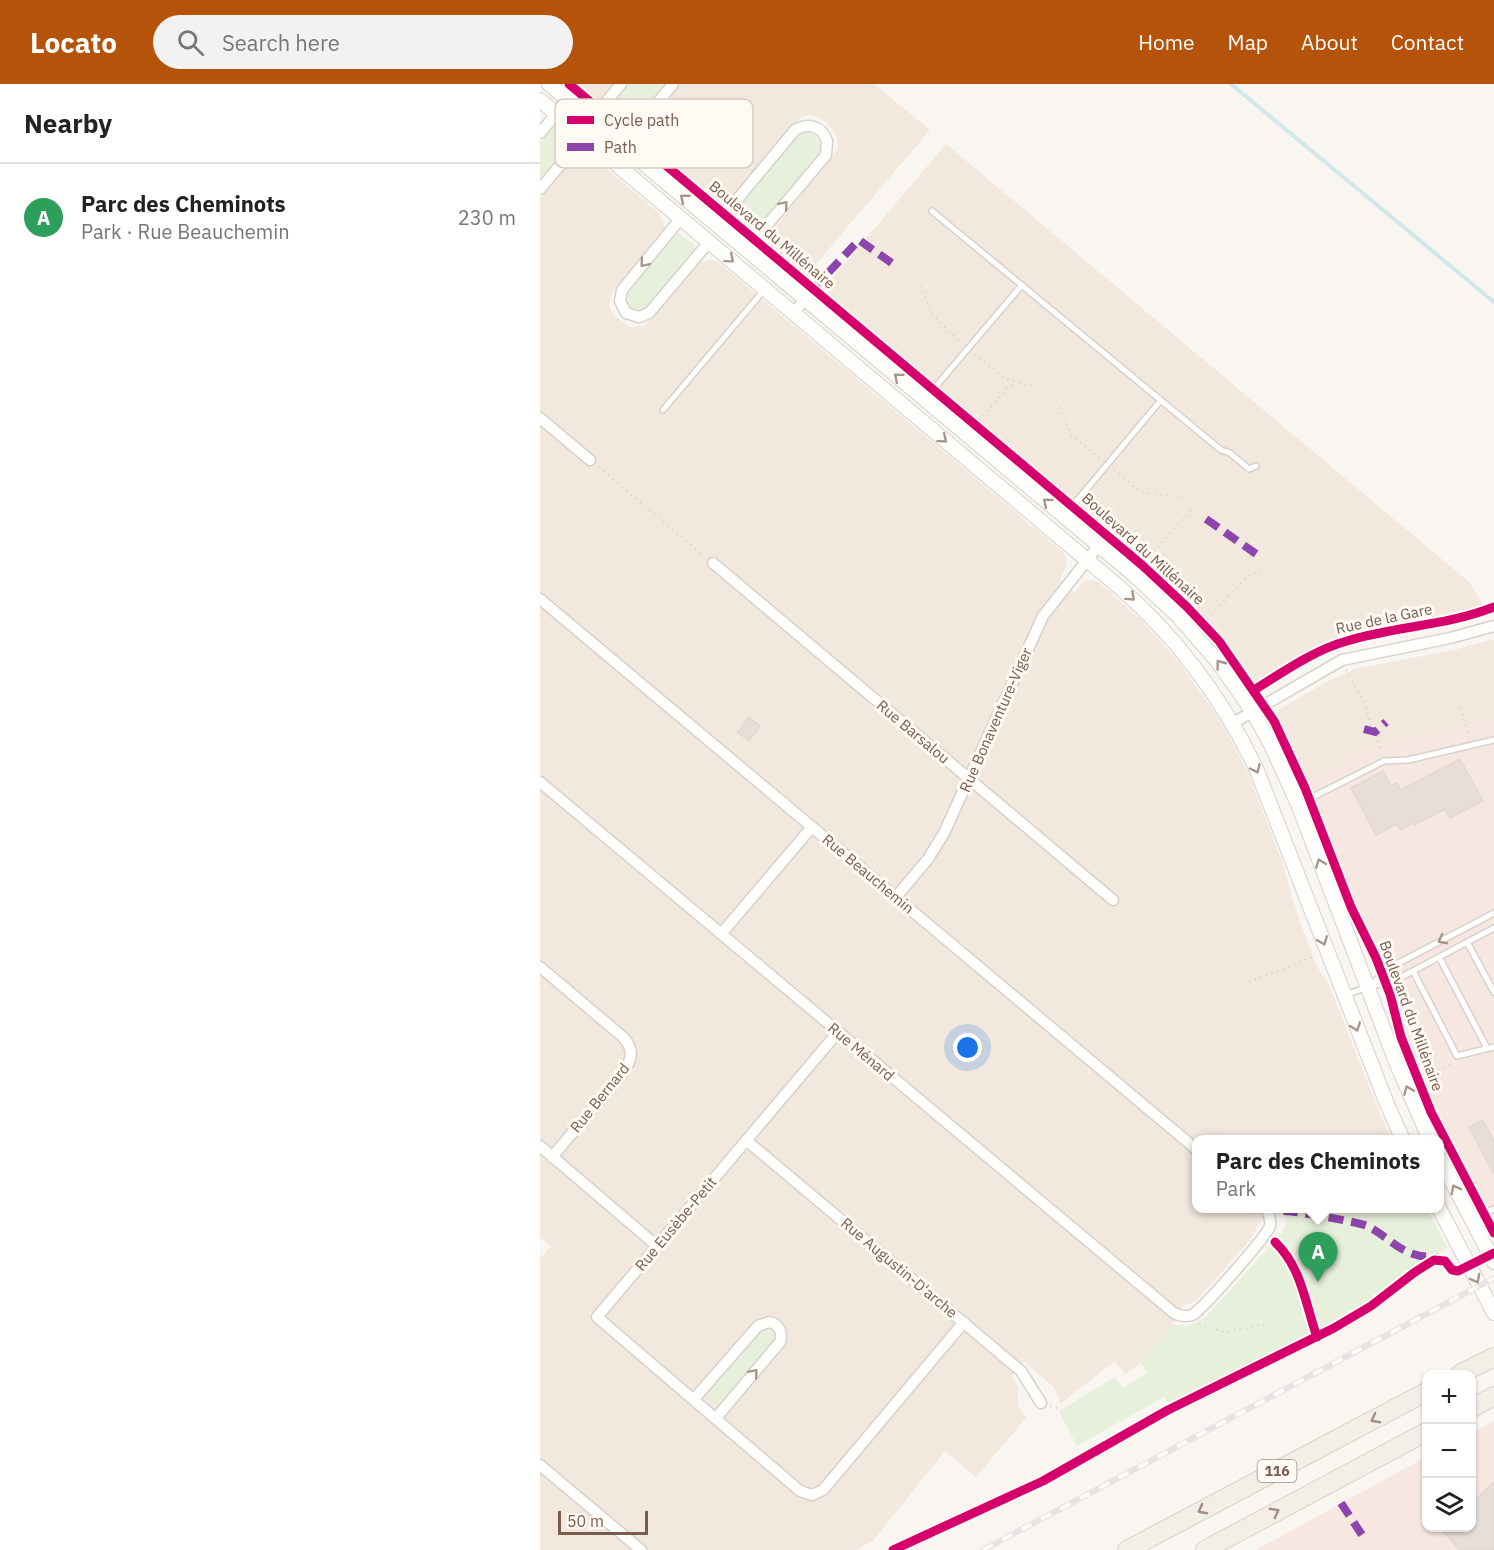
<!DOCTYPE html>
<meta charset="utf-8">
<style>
:root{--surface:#fff;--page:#f2f2f2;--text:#222;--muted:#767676;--line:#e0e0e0;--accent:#b45309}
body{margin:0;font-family:"IBM Plex Sans",sans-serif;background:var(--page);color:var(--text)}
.controls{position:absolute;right:18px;bottom:18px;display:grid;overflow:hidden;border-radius:12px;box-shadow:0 2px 4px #0004}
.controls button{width:54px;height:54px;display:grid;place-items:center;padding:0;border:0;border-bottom:2px solid var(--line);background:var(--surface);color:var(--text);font:30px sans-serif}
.scale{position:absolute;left:18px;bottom:15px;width:90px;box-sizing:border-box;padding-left:6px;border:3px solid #7a5c4d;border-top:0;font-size:16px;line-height:21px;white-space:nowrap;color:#7a5c4d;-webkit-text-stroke:4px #fffaf3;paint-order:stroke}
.you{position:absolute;left:428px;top:964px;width:21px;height:21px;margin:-15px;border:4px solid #fff;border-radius:50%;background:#1a73e8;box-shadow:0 0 0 9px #1a73e833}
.badge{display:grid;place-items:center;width:39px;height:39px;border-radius:50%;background:var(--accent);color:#fff;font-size:20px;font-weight:700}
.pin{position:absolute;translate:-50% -50px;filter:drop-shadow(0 2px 3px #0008)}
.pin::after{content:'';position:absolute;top:32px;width:21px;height:18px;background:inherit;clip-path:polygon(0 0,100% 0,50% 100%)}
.popup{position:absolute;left:652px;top:1051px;width:252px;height:78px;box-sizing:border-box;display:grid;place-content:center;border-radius:12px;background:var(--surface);filter:drop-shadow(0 2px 4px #0005);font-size:20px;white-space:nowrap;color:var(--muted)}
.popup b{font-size:22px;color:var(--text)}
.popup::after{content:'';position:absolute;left:50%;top:100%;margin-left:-12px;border:12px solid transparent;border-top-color:var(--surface)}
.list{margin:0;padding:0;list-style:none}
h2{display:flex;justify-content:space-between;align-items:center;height:78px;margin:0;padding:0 24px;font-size:26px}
h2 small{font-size:20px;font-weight:400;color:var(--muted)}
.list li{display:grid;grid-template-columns:39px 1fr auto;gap:18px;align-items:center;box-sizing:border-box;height:108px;padding:0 24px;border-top:2px solid var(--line)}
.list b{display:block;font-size:22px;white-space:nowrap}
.list p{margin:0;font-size:20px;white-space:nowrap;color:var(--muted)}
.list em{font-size:20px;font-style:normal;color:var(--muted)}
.icon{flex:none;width:33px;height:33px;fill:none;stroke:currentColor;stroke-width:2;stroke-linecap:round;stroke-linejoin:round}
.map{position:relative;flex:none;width:954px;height:1466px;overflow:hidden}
header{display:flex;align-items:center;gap:36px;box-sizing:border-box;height:84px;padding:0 30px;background:var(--accent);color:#fff}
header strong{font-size:28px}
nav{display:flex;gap:33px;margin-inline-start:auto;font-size:21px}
.search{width:420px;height:54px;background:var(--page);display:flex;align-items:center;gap:15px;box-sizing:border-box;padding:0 21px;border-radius:33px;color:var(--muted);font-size:22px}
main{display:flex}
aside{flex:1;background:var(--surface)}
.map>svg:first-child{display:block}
.residential{fill:#f2e8de}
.commercial{fill:#f6e8e1}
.green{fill:#e7f0db}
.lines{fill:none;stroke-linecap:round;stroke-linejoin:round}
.stream{stroke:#d0e8ea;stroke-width:4}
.building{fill:#e6ded7;stroke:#e2d8d2;stroke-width:1.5}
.service-casing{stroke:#d7d1cb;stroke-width:8}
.minor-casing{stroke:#d7d1cb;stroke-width:13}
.tertiary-casing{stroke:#d7d1cb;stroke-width:16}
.primary-casing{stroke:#dad1cc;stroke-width:20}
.path{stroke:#dcd5d0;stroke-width:2;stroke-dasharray:1.5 4.5;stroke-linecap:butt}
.service{stroke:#fefefd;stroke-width:5}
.minor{stroke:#fefefd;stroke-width:10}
.tertiary{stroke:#fefefd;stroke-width:14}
.primary{stroke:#f3eee8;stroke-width:18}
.rail-casing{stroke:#e6e3e7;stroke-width:6}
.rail{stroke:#fffaf3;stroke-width:4;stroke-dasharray:11;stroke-linecap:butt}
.quiet{stroke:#8e44ad;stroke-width:8;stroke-dasharray:15 8;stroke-linecap:butt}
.cycleway-casing{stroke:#fffaf3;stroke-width:13}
.cycleway{stroke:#d6006c;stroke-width:9}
.oneway{stroke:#a8958b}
.oneway2{stroke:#a48f83}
.labels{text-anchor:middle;stroke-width:6;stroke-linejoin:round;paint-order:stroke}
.shield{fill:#fffaf3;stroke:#a28b7f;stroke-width:1.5}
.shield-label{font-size:14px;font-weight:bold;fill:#7a5c4d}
.street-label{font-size:15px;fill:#7a5c4d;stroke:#fffaf3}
.key{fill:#fffaf3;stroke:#d7cbc1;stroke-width:1.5}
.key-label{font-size:16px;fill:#7a5c4d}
</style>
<header>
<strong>Locato</strong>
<div class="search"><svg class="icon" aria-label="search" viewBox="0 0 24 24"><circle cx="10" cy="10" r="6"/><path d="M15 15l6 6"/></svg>Search here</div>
<nav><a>Home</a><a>Map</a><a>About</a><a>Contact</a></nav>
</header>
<main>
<aside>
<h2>Nearby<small></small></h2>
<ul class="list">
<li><span class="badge" style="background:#2e9e5b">A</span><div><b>Parc des Cheminots</b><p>Park · Rue Beauchemin</p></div><em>230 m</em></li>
</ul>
</aside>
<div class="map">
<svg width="954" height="1466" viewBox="0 0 954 1466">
<rect width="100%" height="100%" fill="#f9f5f0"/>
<!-- residential -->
<path class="residential" d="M33,0H74L60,16L55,19Z
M141,0H334L390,46L264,194L223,158L294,71L298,63L296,50L285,38L276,32L268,31L260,34L186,120L180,124L97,54Z
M406,60L929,498L944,523L907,534L800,556L778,565L721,599L714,600L667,539L607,481L282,209L285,203Z
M37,71H49L54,74L118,128L125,143L71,210L69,223L75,232L90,243L104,242L160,178L172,176L178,178L524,469L527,480L520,496L535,508L544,497L550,496L557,497L600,535L641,581L682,639L707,687L742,777L756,827L776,881L790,903L840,1030L852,1055L656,1056V1124L733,1125L718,1141L711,1155L656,1217L642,1223L633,1240L601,1279L585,1290L575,1277L520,1320L514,1303L484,1278L473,1292L478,1303V1321L486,1334L436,1393L405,1367L333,1457L315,1466H0V1175L11,1162L0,1153V114Z
M950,556H954V634L923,643L881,652L768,700L735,633L739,626L784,599L814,585L914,566Z"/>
<!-- commercial -->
<path class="commercial" d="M954,634V1140H952L890,1018L837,867L812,817L768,700L833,661L923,643Z
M954,1337V1466H716L886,1373V1444H932V1349Z"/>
<!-- green -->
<path class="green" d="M89,0H126L87,45L67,28Z
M14,44L30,57L29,61L0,96V58Z
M264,49C276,49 281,56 281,67L212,150L192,133L193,129L256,54Z
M139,149L155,162L153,168L108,222L102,226L91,224L86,217L87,208L133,153Z
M743,1125H887L908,1164C871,1185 840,1215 802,1236C747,1268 688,1294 630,1321L624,1313L537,1362L519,1327L575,1293L583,1304L607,1288L601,1279L633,1240L647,1242L665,1234L742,1148L746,1139Z
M225,1245L233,1248L235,1253L233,1257L183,1316L176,1318L172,1316L170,1312L171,1305L221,1247Z"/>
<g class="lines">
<!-- stream -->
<path class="stream" d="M691,0L954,218"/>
</g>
<!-- building -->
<path class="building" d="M209,633L220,642L209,657L198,648Z
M920,675L943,717L910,734L905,725L874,741L873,739L860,746L857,740L836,751L811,704L843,687L851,702L857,699L861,706Z
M943,1036L954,1058V1090L929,1043Z
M954,1398V1466H920L899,1443H932V1419Z"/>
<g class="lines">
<defs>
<path id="service" d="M392,127L681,366L690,369L709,385L716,382
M386,314L482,201
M123,326L224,206
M525,431L621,316
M759,720L844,677L868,676L954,656
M927,858L954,908
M899,873L947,964
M873,887L917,972L954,963
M829,902L853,882L954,829
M806,911L827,903L854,897L954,844
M931,1135L954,1125"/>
<path id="minor" d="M51,36L81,0
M0,49L16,30
M82,61L133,0
M0,105L44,53
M141,134L82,206L80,217L86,229L99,233L109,229L169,158
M176,141L255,46C268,38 282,42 287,57L286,71L206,166
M254,229L273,205
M0,334L50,376
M173,479L573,816
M0,515L656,1065
M693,639L802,576L910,554L954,542
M0,698L634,1229C640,1232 646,1233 652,1231C662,1226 727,1152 730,1142C731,1136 729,1130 726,1124
M356,813L388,775L404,749L503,532L559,461
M181,850L272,743
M0,883L83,953C96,967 91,978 81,991L12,1073
M298,948L57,1233L260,1407L272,1411L283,1406L424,1238
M207,1057L481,1287L501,1319
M0,1062L117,1162
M154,1315L218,1242L229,1238C239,1240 243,1248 240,1258L176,1334
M0,1381L101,1466"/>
<path id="tertiary" d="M9,0L593,490L638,532L678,578L713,628L731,661L758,720L856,978L890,1056
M0,16L578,502C637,553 682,614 716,684L847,1020L863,1056
M900,1075L954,1178
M899,1124L954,1229"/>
<path id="primary" d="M920,1290L954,1273
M932,1324L954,1312
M587,1466L886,1308
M665,1466L886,1348"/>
</defs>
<!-- service casing -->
<use href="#service" class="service-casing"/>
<!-- minor casing -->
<use href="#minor" class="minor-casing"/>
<!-- tertiary casing -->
<use href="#tertiary" class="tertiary-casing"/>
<!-- primary casing -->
<use href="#primary" class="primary-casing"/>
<!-- path -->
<path class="path" d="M380,202L392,230L421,259
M434,270L466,295L494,302
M519,323L531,351L561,375
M435,341L467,304L476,298
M59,383L164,472
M574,386L601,408L640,413
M602,481L653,424
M663,539L708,492L726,484
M806,586L824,617L831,642L842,668
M921,624L929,654
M709,898L776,872
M875,994L912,980
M659,1240L684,1248L727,1240
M510,1322L522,1325
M932,1410L936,1415"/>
<!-- service -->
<use href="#service" class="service"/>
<!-- minor -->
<use href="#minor" class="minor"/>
<!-- tertiary -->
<use href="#tertiary" class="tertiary"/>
<!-- primary -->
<use href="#primary" class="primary"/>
<defs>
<path id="rail" d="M443,1466L954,1194"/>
</defs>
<!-- rail casing -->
<use href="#rail" class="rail-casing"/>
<!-- rail -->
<use href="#rail" class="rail"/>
<!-- quiet -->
<path class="quiet" d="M273,205L319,156L356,182
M666,435L722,474
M824,645L835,648L846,638
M743,1127C750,1126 819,1138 827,1142C850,1153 865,1176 894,1172L896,1174
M801,1419L822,1451"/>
<defs>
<path id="cycleway" d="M29,0L602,481L647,523L679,557L734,637L765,704L811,823L836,874L850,910L861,953L891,1028L954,1149
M714,606C743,588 774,566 807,557C855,542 907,542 954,523
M735,1158C762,1184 765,1219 777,1253
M353,1466L503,1397L628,1326L794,1244L831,1222L875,1188L894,1176L905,1177L912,1186L918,1187L954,1169"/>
</defs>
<!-- cycleway casing -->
<use href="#cycleway" class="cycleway-casing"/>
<!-- cycleway -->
<use href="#cycleway" class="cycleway"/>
</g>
<!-- one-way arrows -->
<defs><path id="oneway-chevron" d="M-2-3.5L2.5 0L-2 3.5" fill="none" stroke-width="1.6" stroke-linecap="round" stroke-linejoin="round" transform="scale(1.5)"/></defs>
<g class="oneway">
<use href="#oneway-chevron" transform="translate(144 114) rotate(-140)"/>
<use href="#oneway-chevron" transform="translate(244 121) rotate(-50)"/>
<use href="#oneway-chevron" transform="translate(190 175) rotate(40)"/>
<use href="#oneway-chevron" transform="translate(104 179) rotate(130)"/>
<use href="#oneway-chevron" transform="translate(358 293) rotate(-140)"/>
<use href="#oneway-chevron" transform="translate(403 355) rotate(40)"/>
<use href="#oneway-chevron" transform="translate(507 418) rotate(-140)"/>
<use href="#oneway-chevron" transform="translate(591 513) rotate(42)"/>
<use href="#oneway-chevron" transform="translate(680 580) rotate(-127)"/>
<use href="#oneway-chevron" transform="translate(716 685) rotate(65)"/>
<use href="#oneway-chevron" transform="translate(780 779) rotate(-111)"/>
<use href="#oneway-chevron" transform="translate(902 856) rotate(152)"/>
<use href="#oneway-chevron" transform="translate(783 857) rotate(69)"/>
<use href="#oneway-chevron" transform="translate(816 943) rotate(69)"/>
<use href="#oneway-chevron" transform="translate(868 1006) rotate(-113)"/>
<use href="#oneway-chevron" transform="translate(915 1105) rotate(-118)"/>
<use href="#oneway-chevron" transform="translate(936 1195) rotate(62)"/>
<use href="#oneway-chevron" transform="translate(214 1289) rotate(-50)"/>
</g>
<g class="oneway2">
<use href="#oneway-chevron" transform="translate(835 1335) rotate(152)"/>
<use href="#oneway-chevron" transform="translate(662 1426) rotate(152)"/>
<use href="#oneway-chevron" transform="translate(735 1428) rotate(-28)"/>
</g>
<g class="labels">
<!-- shield labels -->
<rect class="shield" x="717.5" y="1376" width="39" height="22" rx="4.5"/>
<g class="shield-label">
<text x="737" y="1392">116</text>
</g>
<!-- street labels -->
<g class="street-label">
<text transform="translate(232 151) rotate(40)" y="5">Boulevard du Millénaire</text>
<text transform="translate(603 465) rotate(42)" y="5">Boulevard du Millénaire</text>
<text transform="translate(844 535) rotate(-12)" y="5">Rue de la Gare</text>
<text transform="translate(456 636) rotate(-66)" y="5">Rue Bonaventure-Viger</text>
<text transform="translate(373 648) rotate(40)" y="5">Rue Barsalou</text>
<text transform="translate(328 790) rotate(40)" y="5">Rue Beauchemin</text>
<text transform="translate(871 932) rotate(70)" y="5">Boulevard du Millénaire</text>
<text transform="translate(321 968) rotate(40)" y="5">Rue Ménard</text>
<text transform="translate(60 1014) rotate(-51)" y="5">Rue Bernard</text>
<text transform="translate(136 1140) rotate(-50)" y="5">Rue Eusèbe-Petit</text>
<text transform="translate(359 1184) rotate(40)" y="5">Rue Augustin-D'arche</text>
</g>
</g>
<!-- legend -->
<rect x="15" y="15" width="198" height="69" rx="9" class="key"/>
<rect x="27" y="32" width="27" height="8" fill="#d6006c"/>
<rect x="27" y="59" width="27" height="8" fill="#8e44ad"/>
<g class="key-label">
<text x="64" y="42">Cycle path</text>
<text x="64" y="69">Path</text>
</g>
</svg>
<div class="controls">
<button>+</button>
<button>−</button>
<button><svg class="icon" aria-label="layers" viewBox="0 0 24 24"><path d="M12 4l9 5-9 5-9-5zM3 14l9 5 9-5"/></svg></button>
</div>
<div class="scale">50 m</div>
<div class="you"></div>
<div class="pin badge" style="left:778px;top:1198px;background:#2e9e5b">A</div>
<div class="popup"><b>Parc des Cheminots</b>Park</div>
</div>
</main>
